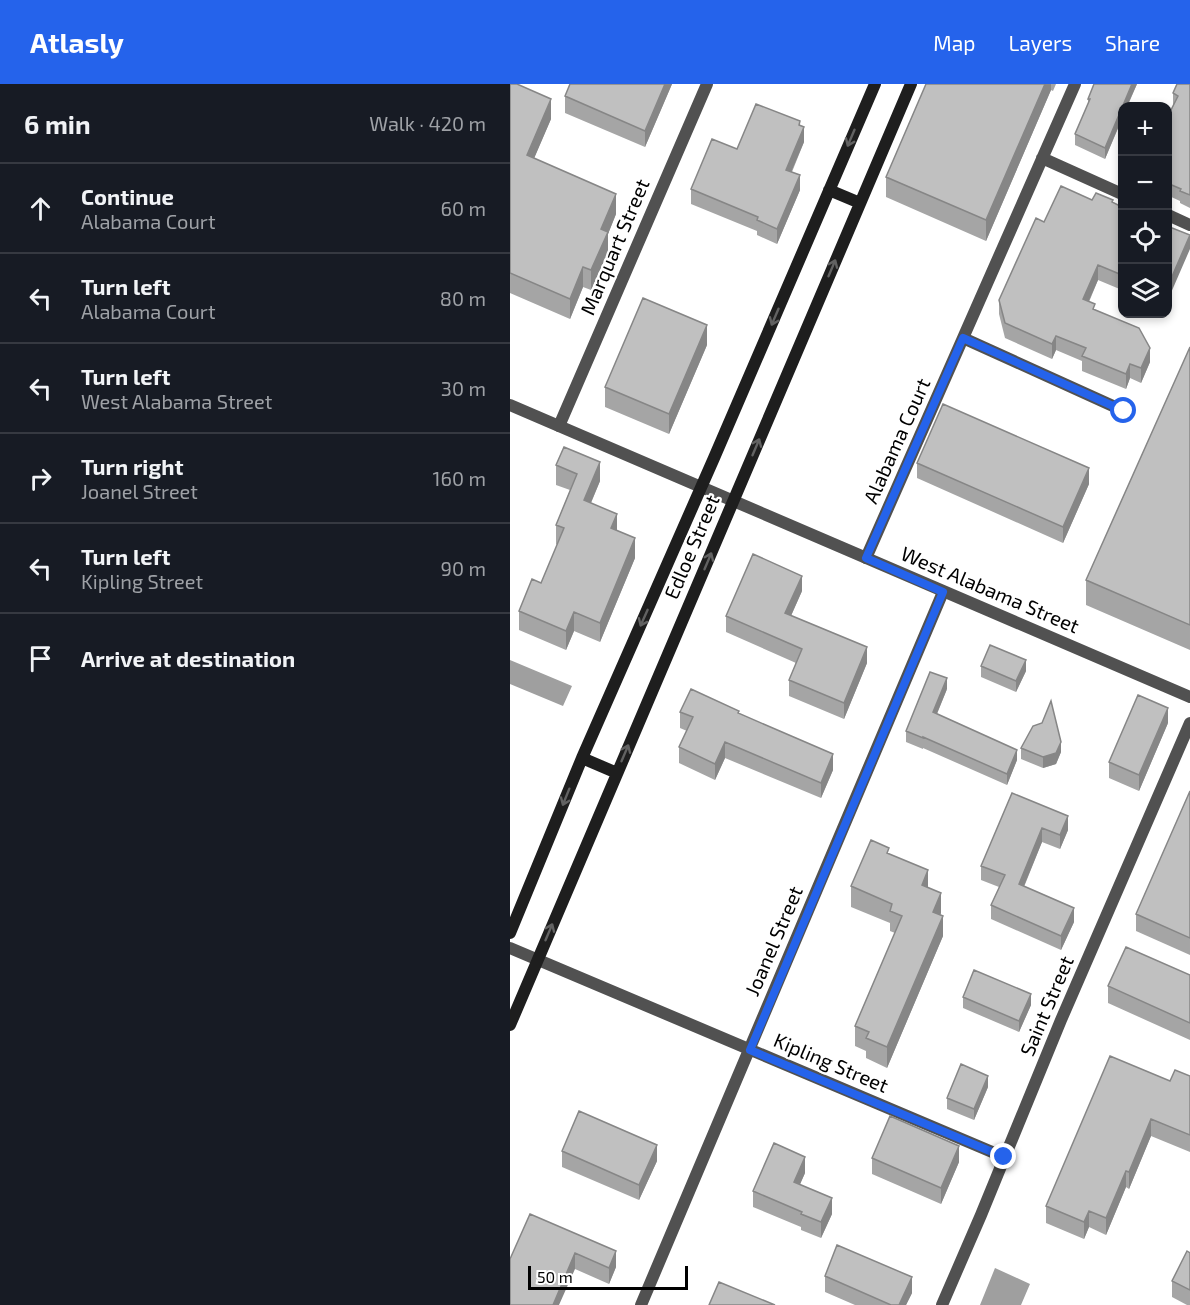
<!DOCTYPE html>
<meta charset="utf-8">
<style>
:root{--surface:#171b24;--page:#242831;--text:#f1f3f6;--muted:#9ea1a6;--line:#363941;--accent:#2563eb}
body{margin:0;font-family:"Exo 2",sans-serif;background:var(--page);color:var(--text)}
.controls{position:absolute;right:18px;top:18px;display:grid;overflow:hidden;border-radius:12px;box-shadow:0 3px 9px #0003}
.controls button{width:54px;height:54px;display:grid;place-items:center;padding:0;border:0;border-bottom:2px solid var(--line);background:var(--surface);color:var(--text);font:30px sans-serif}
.scale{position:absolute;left:18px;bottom:15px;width:160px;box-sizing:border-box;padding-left:6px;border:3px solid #000;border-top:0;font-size:16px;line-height:21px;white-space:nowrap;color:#000;-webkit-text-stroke:4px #fff;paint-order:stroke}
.stop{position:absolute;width:18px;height:18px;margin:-14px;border:4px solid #2563eb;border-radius:50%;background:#fff}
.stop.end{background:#2563eb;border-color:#fff;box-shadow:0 2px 6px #0008}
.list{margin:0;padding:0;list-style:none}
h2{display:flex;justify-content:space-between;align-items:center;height:78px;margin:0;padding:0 24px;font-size:26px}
h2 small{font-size:20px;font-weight:400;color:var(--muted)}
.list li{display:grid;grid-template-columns:39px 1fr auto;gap:18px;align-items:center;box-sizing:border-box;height:90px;padding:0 24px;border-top:2px solid var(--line)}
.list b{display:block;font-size:22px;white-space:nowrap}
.list p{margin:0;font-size:20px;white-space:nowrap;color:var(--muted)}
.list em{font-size:20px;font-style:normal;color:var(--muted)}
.icon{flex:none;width:33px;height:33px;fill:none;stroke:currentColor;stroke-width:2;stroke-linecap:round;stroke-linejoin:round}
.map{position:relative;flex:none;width:680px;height:1221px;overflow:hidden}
header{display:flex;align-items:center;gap:36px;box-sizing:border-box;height:84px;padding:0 30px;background:var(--accent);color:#fff}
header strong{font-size:28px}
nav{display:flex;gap:33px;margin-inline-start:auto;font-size:21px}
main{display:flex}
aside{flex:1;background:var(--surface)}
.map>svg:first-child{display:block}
.water{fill:#9f9f9f}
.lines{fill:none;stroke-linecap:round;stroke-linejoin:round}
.minor{stroke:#515151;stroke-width:12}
.tertiary{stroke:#515151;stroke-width:12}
.secondary{stroke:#1e1e1e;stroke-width:12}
.wall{fill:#a5a5a5}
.shaded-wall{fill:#868686}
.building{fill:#c0c0c0;stroke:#868686;stroke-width:1.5}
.oneway{stroke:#626262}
.route{stroke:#2563eb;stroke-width:8}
.labels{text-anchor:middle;stroke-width:4.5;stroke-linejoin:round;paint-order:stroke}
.street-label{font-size:20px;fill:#000;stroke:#fff}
</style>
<header>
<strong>Atlasly</strong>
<nav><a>Map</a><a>Layers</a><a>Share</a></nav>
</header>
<main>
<aside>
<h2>6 min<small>Walk · 420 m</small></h2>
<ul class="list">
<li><svg class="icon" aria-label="ahead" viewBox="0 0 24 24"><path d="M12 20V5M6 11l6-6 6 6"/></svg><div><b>Continue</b><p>Alabama Court</p></div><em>60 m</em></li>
<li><svg class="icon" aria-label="left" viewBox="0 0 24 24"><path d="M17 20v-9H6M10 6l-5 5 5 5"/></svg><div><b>Turn left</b><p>Alabama Court</p></div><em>80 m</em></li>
<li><svg class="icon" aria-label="left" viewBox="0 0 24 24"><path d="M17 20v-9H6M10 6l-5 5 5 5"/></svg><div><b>Turn left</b><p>West Alabama Street</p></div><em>30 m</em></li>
<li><svg class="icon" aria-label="right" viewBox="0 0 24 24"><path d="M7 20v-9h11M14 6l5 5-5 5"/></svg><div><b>Turn right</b><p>Joanel Street</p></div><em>160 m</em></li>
<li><svg class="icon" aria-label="left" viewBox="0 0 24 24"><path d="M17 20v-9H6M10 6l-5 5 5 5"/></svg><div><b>Turn left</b><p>Kipling Street</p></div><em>90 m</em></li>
<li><svg class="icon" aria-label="arrive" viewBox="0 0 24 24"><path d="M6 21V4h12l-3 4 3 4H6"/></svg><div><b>Arrive at destination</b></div></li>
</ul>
</aside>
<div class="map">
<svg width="680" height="1221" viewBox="0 0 680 1221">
<rect width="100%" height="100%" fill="#fff"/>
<!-- water -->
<path class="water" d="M0,576L62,602L53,622L0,600Z
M485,1184L520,1200L511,1221H470Z"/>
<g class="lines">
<!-- minor -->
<path class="minor" d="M532,74L612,110
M658,131L680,141
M453,254L614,327
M49,342L197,0
M356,474L565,0
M0,864L494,1073
M131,1221L433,508
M432,1221L471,1131L551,936L680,639"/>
<!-- tertiary -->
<path class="tertiary" d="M0,321L680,613"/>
<!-- secondary -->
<path class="secondary" d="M319,106L350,119
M72,674L107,689
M0,849L72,674L204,374L365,0
M0,941L401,0"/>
</g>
<!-- wall -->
<path class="wall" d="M0,0L41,35L24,74L106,130L98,150V168L81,206L73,203L60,235L0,209Z
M162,0L135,63L55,29V12Z
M416,0H546L543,7L541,6L476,157L376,113V93Z
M627,0L595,75L565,61V50L578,20V15Z
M680,0V124L670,119V117L657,111V34L663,22V9Z
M290,41L294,58L282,88L290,106L267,160L247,151V147L181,120V105L227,65Z
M582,116L603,119L612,123V206L588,196L579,218L585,226L640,278L631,299L620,294L616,305L572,287V277L546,266L542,275L495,254L489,230V216L534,138Z
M197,261L159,350L95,323V303Z
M680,263V566L576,521V496Z
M407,379L579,400L553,459L407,394Z
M46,381L90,397L81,419L107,447L125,474L90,558L64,547L56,566L9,546V527L31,499L47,461L46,460V441L60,406L46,401Z
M292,507L281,532L357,579L334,635L279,612V596L286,579L216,548V532Z
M471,582L516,587L506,608L471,593Z
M437,605L427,630L507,676L497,701L413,664V665L396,658V647Z
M170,628L229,630L323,686L311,714L215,674L205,696L169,679V663L177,647L170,644Z
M658,639L629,707L599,694V678Z
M511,664L551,668L546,680L533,684L511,675Z
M680,707V871L626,847V830Z
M502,709L558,746L550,765L532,758L514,803L564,838L551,866L481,835V821L489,803L471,796V782Z
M379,770L418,803L431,829L430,831L433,852L377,984L356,974V967L345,962V942L385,849L380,847V839L341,823V802Z
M680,891V956L598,919V902Z
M453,913L521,921L509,948L453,924Z
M680,992V1068L641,1052L619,1105L616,1103L596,1151L579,1143L574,1155L536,1139V1122L660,997Z
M478,1003L464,1036L437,1025V1014Z
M52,1067L147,1077L129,1116L52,1083Z
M362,1074L449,1078L431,1120L362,1090Z
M295,1089L290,1100L322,1130L311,1154L291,1146V1143L243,1123V1107Z
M20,1130L106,1183L99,1200L65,1185Z
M680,1169V1221H677L662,1213V1197Z
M315,1192L402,1209L396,1221H345L315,1208Z"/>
<!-- shaded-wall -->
<path class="shaded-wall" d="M155,0H162L135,63V47Z
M535,0H541V6L476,157V136Z
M622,0H627L617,22H613Z
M41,15V35L17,91V71Z
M612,23V34L595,75V64Z
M294,43V58L276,100V86Z
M290,91V106L267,160V145Z
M106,110V130L98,150V168L81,206V186L91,145Z
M680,151V165L657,218V204Z
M588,181V196L573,230V215Z
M73,183V203L60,235V215Z
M197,241V261L159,350V330Z
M546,252V266L542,275V260Z
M640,264V278L631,299V284Z
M620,280V294L616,305V290Z
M90,378V397L74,435V416Z
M579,384V400L553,459V443Z
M107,430V449L101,444Z
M125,454V474L90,558V539Z
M292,492V507L275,545V529Z
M64,528V547L56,566V547Z
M357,563V579L334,635V619Z
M516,576V587L506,608V597Z
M437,594V605L423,639V628Z
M658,624V639L629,707V691Z
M215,658V674L205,696V680Z
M551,658V668L546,680L533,684V673Z
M507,666V676L497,701V690Z
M323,670V686L311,714V699Z
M558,732V746L550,765V751Z
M532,744V758L509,814V800Z
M418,786V806L412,801Z
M431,809V829L423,848V828Z
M564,824V838L551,866V852Z
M433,832V852L377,984V963Z
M521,910V921L509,948V937Z
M478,992V1003L464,1036V1025Z
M641,1035V1052L619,1105V1088Z
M147,1061V1077L129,1116V1101Z
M449,1062V1078L431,1120V1104Z
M295,1073V1089L284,1114V1098Z
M616,1087V1103L596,1151V1134Z
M322,1114V1130L311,1154V1138Z
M579,1127V1143L574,1155V1138Z
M106,1167V1183L99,1200V1184Z
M65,1169V1185L49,1221H43Z
M402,1193V1209L396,1221H389Z"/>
<!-- building -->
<path class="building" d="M0,0H7L41,15L17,71L106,110L91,145L98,148L81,186L73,183L60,215L0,189Z
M60,0H155L135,47L55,12Z
M416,0H535L476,136L376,93Z
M584,0H622L595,64L565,50L580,15H578Z
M667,0H680V111L670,107L671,105L657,99V34L668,12L663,9Z
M246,20L290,37L289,41L294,43L276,86L290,91L267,145L247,136L248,133L181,105L202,55L227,65Z
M551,102L582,116L586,109L603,116L602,118L612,123V191L588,181L573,215L585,220L583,225L629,244L640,264L631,284L620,280L616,290L572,272L576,264L546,252L542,260L495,239L489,216L526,134L534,138Z
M657,142L680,151L657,204Z
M133,214L197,241L159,330L95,303Z
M680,263V541L576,496Z
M433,320L579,384L553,443L407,379Z
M54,363L90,378L74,416L107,430L101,444L125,454L90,539L64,528L56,547L9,527L22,495L31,499L54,444L46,441L67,390L46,381Z
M243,470L292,492L275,529L357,563L334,619L279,596L292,565L216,532Z
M480,561L516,576L506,597L471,582Z
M420,588L437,594L423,628L507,666L497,690L413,653V654L396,647Z
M181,605L229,627L228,629L323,670L311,699L215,658L205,680L169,663L183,633L170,628Z
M628,611L658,624L629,691L599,678Z
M541,617L551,658L546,669L533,673L511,664L523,642L532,639Z
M680,707V854L626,830Z
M502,709L558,732L550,751L532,744L509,800L564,824L551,852L481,821L495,791L471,782Z
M361,756L379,764L377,769L418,786L412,801L431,809L423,828L433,832L377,963L356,954L359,948L345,942L392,832L380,827L382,820L341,802Z
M616,863L680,891V939L598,902Z
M464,886L521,910L509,937L453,913Z
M600,972L660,997L665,986L680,992V1051L641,1035L619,1088L616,1087L596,1134L579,1127L574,1138L536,1122Z
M451,980L478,992L464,1025L437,1014Z
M69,1027L147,1061L129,1101L52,1067Z
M380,1032L449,1062L431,1104L362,1074Z
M264,1059L295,1073L284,1098L322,1114L311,1138L291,1130L292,1128L243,1107Z
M20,1130L106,1167L99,1184L65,1169L43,1221H0V1175Z
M327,1161L402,1193L389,1221H381L315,1192Z
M677,1167L680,1169V1206L662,1197Z
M209,1198L265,1221H199Z"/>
<!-- one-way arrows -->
<defs><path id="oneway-shaft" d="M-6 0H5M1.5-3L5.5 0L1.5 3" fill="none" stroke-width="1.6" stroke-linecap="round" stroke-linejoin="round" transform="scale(1.5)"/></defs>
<g class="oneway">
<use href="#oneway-shaft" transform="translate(341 54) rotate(113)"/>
<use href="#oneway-shaft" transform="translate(322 184) rotate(-67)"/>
<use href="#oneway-shaft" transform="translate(265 233) rotate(113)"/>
<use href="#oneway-shaft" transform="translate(246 363) rotate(-67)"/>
<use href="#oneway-shaft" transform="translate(198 477) rotate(-67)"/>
<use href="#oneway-shaft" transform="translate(134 534) rotate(114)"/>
<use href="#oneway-shaft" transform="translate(115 669) rotate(-67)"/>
<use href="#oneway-shaft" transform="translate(56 713) rotate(112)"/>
<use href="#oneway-shaft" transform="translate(39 848) rotate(-67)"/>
</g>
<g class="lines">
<!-- route -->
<path class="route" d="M494,1073L240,966L433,508L356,474L453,254L614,327"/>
</g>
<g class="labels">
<!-- street labels -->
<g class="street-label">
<text transform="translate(105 163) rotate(-67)" y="7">Marquart Street</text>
<text transform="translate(387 357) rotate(-66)" y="7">Alabama Court</text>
<text transform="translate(182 463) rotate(-67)" y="7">Edloe Street</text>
<text transform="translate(480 506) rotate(23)" y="7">West Alabama Street</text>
<text transform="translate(264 857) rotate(-67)" y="7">Joanel Street</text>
<text transform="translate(537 922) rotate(-67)" y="7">Saint Street</text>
<text transform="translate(321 979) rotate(23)" y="7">Kipling Street</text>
</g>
</g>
</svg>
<div class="controls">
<button>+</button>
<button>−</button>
<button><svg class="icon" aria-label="locate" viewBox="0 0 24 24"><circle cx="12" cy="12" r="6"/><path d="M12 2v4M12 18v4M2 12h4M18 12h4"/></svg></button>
<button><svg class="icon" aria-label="layers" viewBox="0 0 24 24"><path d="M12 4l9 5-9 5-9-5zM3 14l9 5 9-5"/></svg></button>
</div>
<div class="scale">50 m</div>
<div class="stop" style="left:614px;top:327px"></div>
<div class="stop end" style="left:494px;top:1073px"></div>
</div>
</main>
